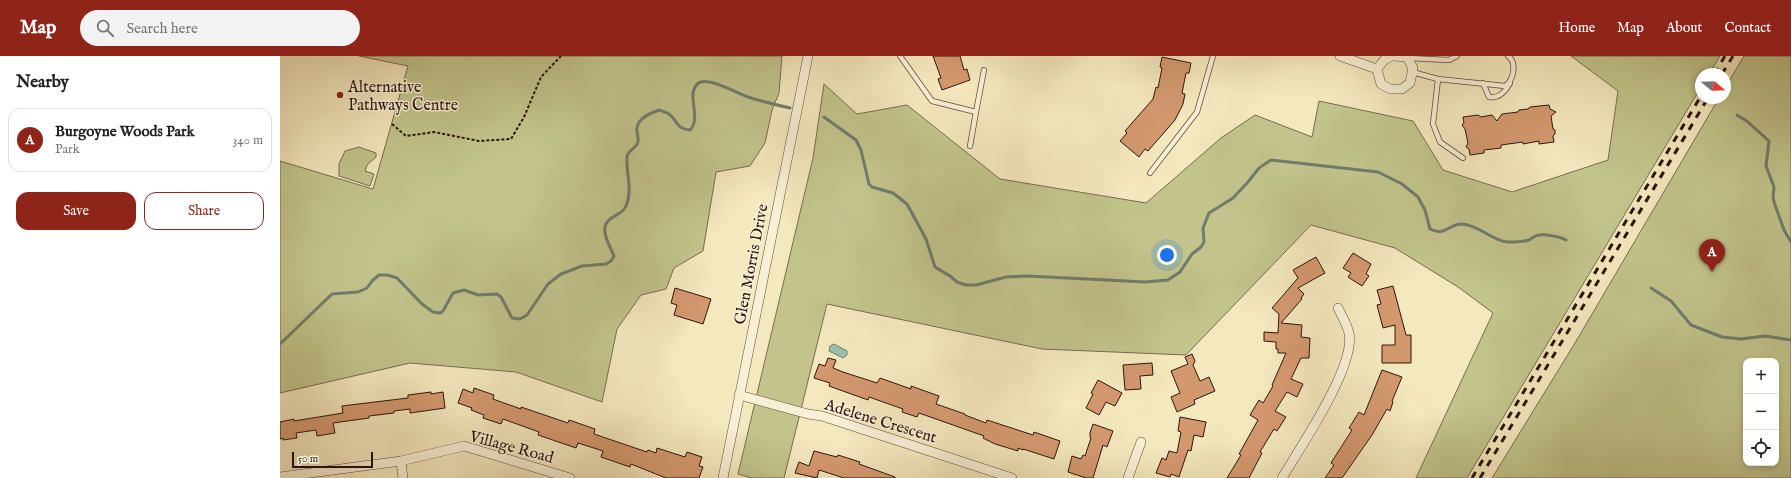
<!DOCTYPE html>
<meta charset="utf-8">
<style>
:root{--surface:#fff;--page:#f2f2f2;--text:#222;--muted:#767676;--line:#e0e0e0;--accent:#8f2418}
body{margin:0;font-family:"IM FELL English",serif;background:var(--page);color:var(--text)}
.controls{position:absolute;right:12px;bottom:12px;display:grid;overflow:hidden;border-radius:8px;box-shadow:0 2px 6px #0003}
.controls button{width:36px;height:36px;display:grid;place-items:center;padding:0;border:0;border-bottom:1px solid var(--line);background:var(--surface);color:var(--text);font:20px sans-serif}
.compass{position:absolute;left:1415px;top:12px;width:36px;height:36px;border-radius:50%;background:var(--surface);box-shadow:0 2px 6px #0003;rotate:109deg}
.scale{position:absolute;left:12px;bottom:10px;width:81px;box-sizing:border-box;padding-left:4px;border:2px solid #2c150d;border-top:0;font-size:11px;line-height:14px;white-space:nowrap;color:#2c150d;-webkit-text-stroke:3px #f8f0d5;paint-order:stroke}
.you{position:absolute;left:887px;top:199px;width:14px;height:14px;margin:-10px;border:3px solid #fff;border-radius:50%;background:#1a73e8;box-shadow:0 0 0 6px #1a73e833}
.badge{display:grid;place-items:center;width:26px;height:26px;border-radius:50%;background:var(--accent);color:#fff;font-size:13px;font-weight:700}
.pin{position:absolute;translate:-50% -33px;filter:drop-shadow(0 1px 2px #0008)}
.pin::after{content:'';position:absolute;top:21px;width:14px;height:12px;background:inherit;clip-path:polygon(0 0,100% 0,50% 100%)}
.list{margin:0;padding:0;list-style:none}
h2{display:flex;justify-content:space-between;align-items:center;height:52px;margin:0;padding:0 16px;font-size:17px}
h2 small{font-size:13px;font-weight:400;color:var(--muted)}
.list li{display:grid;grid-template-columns:26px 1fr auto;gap:12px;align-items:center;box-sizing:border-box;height:64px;margin:0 8px 8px;padding:0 8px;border:1px solid var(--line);border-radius:12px}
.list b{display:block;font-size:15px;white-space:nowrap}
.list p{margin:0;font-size:13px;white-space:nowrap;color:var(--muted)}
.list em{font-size:13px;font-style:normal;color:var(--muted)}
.actions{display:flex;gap:8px;padding:12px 16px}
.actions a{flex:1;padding:9px 0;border:1px solid var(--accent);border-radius:12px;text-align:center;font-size:14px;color:var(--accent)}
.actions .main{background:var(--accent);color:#fff}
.icon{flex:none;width:22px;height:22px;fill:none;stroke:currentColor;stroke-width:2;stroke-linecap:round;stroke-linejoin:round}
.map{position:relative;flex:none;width:1511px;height:422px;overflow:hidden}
header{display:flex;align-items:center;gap:24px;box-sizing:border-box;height:56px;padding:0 20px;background:var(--accent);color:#fff}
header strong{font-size:19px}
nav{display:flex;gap:22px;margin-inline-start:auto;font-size:14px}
.search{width:280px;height:36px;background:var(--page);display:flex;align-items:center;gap:10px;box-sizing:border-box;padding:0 14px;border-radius:22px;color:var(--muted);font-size:15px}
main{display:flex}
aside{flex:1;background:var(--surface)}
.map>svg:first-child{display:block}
.green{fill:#c2c48c;stroke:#776c4c;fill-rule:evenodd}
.water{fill:#9dc1ac;stroke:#707c6c}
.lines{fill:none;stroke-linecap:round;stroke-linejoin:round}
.stream{stroke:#707c6c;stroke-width:3}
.building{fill:#d4986f;stroke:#2c150d}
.lane-casing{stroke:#5e4a39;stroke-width:6}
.street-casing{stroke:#5e4a39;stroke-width:10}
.path{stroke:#2c150d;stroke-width:2;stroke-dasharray:3 2;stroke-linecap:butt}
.lane{stroke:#f8f0d5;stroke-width:4.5}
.street{stroke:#f8f0d5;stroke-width:9}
.rail{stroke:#2c150d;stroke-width:3;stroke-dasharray:7 7;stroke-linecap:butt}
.poi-dot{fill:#8f2418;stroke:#f8f0d5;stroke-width:1.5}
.labels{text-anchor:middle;stroke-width:3;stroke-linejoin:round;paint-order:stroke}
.poi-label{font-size:16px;fill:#2c150d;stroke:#f8f0d5;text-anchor:start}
.street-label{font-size:16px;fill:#2c150d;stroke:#f8f0d5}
</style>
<header>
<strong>Map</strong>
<div class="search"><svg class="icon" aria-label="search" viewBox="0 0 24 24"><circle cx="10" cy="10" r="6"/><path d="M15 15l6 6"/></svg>Search here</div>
<nav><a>Home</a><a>Map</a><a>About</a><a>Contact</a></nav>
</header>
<main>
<aside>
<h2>Nearby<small></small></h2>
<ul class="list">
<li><span class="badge">A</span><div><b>Burgoyne Woods Park</b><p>Park</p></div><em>340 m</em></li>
</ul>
<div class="actions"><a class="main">Save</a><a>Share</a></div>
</aside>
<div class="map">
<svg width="1511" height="422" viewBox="0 0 1511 422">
<rect width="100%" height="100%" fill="#f4e8be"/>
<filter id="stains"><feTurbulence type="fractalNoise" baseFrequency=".005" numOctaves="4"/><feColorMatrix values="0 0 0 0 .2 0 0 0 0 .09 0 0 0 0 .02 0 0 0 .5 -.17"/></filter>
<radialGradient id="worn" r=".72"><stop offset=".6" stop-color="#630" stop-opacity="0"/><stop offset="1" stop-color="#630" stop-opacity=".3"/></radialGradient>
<!-- green -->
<path class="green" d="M79,0H502L499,37L492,54L485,87L470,110L436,116L423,195L394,212L386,233L361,239L337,273L322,346L236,316L130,307L0,337V105L93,133L128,10Z
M1291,0H1440L1429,18H1421V31L1187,422H1136L1213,257L1178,231L1115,192L1031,169L906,299L762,293L547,248L504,422H472L458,418L533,102L544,28L577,58L627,49L720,123L866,147L941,82L975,59L1032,81L1039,45L1133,65L1163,114L1232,136L1328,104L1338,35Z
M1464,0H1511V422H1212L1295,287L1439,42H1445V32ZM1466,305H1496V407H1466Z
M79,91L96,97V101L87,109L85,115L94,118L90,130L59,120V108L65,95Z"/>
<!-- water -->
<path class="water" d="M554,288L567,295V299L563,302L549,295L550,290Z"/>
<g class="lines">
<!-- stream -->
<path class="stream" d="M1457,59L1468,66L1489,85L1486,110L1494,131L1493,142L1495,149L1504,174L1511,186
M544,61L576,84L581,94L589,128L592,131L613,137L627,148L646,183L655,211L670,220L677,226L686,229H696L726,221L748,220L865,226L888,224L900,216L912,198L921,191L924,186L923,172L929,157L953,142L968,126L979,112L991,104L1098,116L1122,128L1138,141L1145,154L1150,173C1165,181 1168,168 1182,168C1199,169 1211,184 1227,186C1233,186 1243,186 1249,184C1252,182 1256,179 1260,179C1266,178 1281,181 1286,184
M1371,232L1391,245L1411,269L1442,281L1461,283L1485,280L1511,284
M0,288L52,238L78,236L87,232L92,225L99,219H107L117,222L142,248L153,256L160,257L163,255L173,237L184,234L198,239L217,238L221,241L232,262L240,263L247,259L268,228L281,218L302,210L326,208L331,205L334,200C331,192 323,180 325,171C327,160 342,160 346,150C353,134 346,118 347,101C348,93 358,92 358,85C359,81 356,76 357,72C358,62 371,57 379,54C382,55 386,56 389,58C399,65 394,72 410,74C419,65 412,49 413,38C413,34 416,27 421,26C434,23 458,38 471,42C484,46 497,49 510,52"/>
</g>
<!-- building -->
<path class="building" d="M653,0H680L684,14L687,13L690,24L662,34L658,23L661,22Z
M882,1L911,7L909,17H906L902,37L905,38L903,48L895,64L868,95L865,93L859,101L840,85L847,77L845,75L873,43L876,31L878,32L882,12L880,11Z
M1269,49L1270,53L1276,56L1271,60L1273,73L1275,74V78L1273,80L1274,86L1259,88V85L1243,88V86L1221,89V92L1204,94V97L1190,99L1189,93L1186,91L1188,87L1185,73L1182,69L1184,67L1183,61L1198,59L1201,61L1212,59L1217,65L1222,58L1238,56L1239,54L1248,53L1250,51Z
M1073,197L1091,208L1086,218L1089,220L1082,230L1068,221L1071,217L1063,212Z
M1036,201L1045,217L1018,232L1024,238L1021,242L1022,243L1001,267L1022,269L1021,281L1030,282L1029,302H1021L1011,323L1023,328L1017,341L1007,336L995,355L1006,361L997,375L994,373L980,396L982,397L969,422H947L961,399L959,398L978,364L970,359L979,344L983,347L993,330L992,329L1006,297H998V293H996V286L984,285V276L998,277L999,258L992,252L1018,222L1013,214Z
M1113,230L1126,279H1131V307H1102V289H1115V269L1103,272L1097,249L1101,248L1097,234Z
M395,232L431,243L423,268L394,259L397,249L391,247Z
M912,298L915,305L913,309L920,325L929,321L935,335L914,344L915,348L897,356L891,341L900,337L891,315L908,308L905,301Z
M548,302L556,304L553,312L563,316L597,327L600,322L631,333V330L659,340L656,348L685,358V359L706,367L707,364L753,379L754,376L780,385L774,403L743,393V394L738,392V395L715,388L703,382L704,380L639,357L637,361L622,356L623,353L589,341L588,344L549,330L550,327L534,322L539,308L545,310Z
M872,307L873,319L860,320L861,333L845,334L843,309Z
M1102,314L1122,321L1112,345L1113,346L1110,355L1107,353L1092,379L1062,422H1045L1054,409L1051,407L1072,374L1069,372L1079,356L1084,359Z
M818,324L842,337L835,350L826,346L819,359L806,352L813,338L811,337Z
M194,332L214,339L213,343L241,353V351L288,367L289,364L315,373L314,378L367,396L368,394L376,397L377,392L405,401L407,396L422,401L419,410L423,411L419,422H386L351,408L350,411L321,401L323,395L298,387L296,392L258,379L259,376L223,363L221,368L203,362L204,359L191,354L192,352L178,347L183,333L193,337Z
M151,336V338L163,336L165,352L130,357V353L114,355V357L89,360V362L53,367L55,377L37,380L36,374L16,377L17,382L3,384V382L0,383V366L14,363V365L63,357L62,350L128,342V339Z
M900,361L926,366L923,381L914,379L911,395L908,394L899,421L891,418L890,421L876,417L882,402L886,404L889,395L897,397L901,376L898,375Z
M813,368L833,375L827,391L823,389L813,422H806L788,416L792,400L801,403L803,399L805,400L811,382L810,381V377Z
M534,395L557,401L558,399L580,406L579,408L615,421V422H564L539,414L537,422L515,417L519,406L529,410Z"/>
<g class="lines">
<defs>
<path id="lane" d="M620,0L652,45L696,56L690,90
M1128,2L1169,4L1177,0
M1132,16L1158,23L1225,30C1234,24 1237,6 1228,0
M1158,23L1153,68L1160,86L1183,102
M1203,27L1209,41C1219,43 1225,36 1230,27
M696,56L704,14
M870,117L917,56L933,0"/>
<path id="street" d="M1060,0L1097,13
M1097,13L1101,28L1110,33H1122L1130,27L1133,12L1127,1L1115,0
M1097,13L1105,3L1112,0
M459,339L528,358L542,360L732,422
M121,405L123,422
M0,421L121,405L184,390L290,422
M443,422L528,0
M848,422L861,386
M1002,422C1020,392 1076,310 1069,277C1067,269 1062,260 1058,252"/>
</defs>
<!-- lane casing -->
<use href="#lane" class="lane-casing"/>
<!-- street casing -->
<use href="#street" class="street-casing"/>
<!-- path -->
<path class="path" d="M112,68L126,80L154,76L199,85L231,83L244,61L261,21L281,0"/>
<!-- lane -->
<use href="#lane" class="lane"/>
<!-- street -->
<use href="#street" class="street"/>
<!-- rail -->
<path class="rail" d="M1434,18L1445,0
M1442,18L1453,0
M1192,422L1421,40
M1200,422L1428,42"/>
</g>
<!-- markers -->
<circle class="poi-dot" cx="60" cy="39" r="4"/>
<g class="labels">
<!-- poi labels -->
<g class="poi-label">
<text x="68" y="36">Alternative<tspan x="68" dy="18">Pathways Centre</tspan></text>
</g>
<!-- street labels -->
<g class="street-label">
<text transform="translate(470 208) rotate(-79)" y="6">Glen Morris Drive</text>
<text transform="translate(601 364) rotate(17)" y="6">Adelene Crescent</text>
<text transform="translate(232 390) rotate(15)" y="6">Village Road</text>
</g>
</g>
<rect width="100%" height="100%" filter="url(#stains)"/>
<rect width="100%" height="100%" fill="url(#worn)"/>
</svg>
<div class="controls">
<button>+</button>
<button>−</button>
<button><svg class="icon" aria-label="locate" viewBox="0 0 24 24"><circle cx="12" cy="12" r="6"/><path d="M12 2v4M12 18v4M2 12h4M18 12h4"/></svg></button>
</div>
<svg class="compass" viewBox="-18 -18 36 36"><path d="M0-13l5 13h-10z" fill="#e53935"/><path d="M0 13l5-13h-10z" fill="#767676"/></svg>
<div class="scale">50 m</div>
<div class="you"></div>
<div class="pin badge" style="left:1432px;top:216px">A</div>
</div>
</main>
